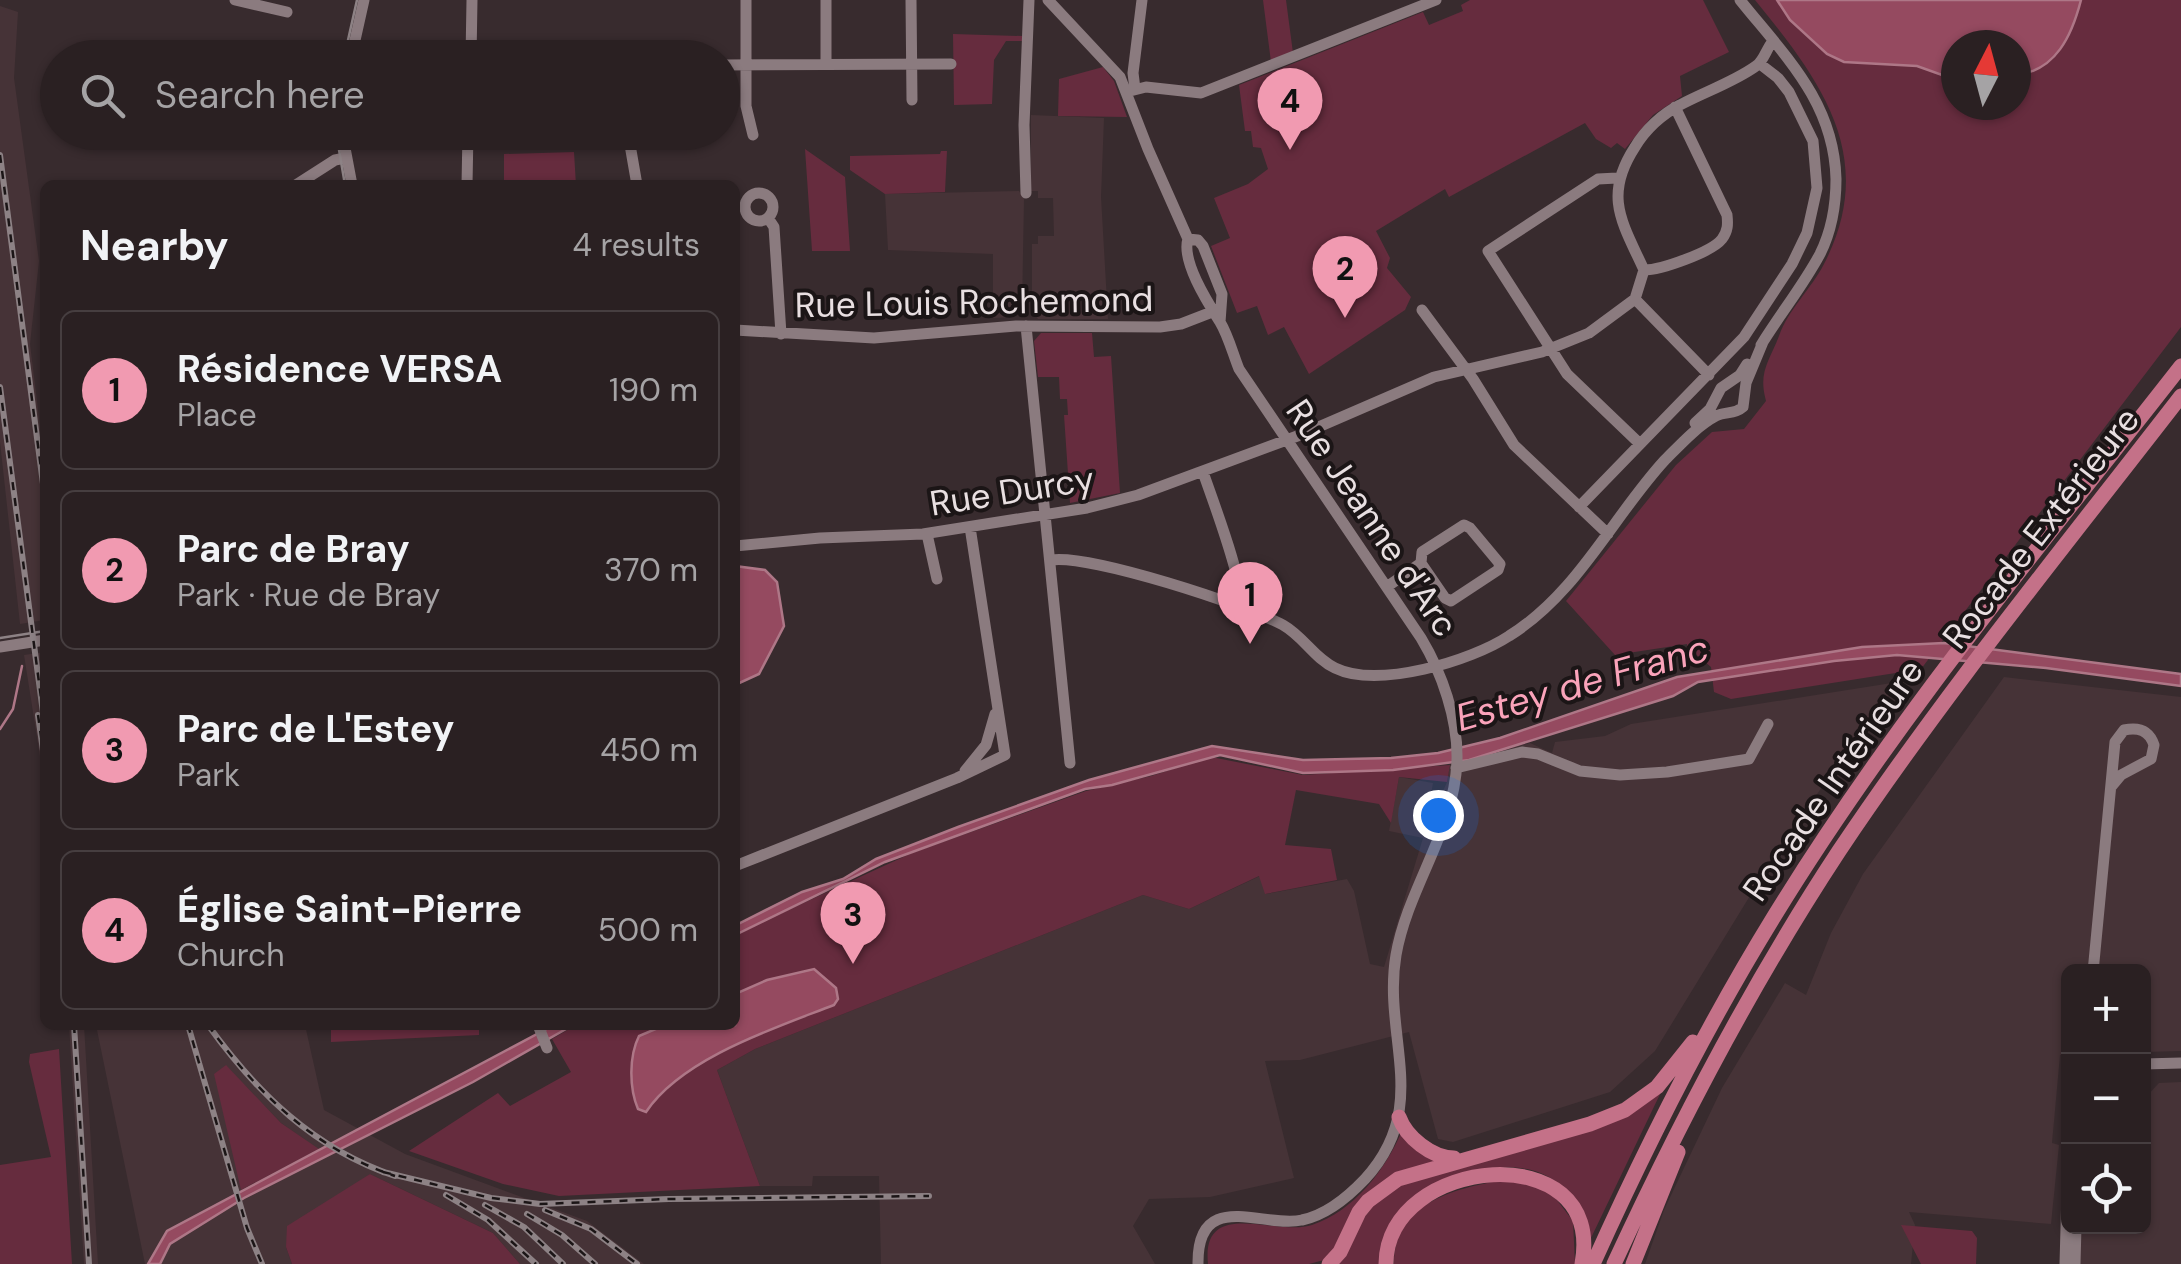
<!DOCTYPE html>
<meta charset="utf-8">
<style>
:root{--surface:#2a2022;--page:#32282a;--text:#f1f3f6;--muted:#a5a3a5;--line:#463e40;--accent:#f19ab1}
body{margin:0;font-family:"DM Sans",sans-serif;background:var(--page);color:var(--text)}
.controls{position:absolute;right:30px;bottom:30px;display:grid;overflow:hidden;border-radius:15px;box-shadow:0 2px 8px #0004}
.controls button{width:90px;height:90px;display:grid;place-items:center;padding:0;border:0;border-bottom:2px solid var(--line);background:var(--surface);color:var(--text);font:50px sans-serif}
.compass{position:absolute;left:1941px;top:30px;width:90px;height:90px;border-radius:50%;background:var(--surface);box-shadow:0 2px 8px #0004;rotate:6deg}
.you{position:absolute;left:1438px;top:815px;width:35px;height:35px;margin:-25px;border:8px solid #fff;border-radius:50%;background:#1a73e8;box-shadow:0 0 0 15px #1a73e833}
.badge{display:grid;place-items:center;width:65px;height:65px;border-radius:50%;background:var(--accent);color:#111;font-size:32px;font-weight:700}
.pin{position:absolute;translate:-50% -82px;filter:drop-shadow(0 2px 5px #0008)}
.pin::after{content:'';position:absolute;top:52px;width:35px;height:30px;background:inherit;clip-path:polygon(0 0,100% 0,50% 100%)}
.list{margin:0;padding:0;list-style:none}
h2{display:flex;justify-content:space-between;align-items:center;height:130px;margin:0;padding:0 40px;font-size:42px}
h2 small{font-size:32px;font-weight:400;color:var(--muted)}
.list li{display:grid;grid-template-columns:65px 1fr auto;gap:30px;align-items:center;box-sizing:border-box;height:160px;margin:0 20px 20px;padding:0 20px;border:2px solid var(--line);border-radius:15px}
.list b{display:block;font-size:38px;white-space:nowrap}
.list p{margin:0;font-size:32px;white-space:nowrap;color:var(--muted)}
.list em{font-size:32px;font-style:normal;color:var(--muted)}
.icon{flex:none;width:55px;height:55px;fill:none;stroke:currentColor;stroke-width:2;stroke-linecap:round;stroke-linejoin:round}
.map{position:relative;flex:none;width:2181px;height:1264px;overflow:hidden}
.search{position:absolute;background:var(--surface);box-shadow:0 2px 8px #0004;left:40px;top:40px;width:700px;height:110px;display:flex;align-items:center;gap:25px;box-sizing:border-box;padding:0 35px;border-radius:55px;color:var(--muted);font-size:38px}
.panel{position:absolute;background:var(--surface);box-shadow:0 2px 8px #0004;left:40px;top:180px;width:700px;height:850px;border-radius:15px}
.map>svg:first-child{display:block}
.built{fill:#463337;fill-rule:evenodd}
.green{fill:#662c3e;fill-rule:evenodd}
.water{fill:#954a60;stroke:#ae7787;stroke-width:2.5}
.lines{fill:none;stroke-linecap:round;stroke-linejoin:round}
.stream{stroke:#ae7787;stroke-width:2.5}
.minor{stroke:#8b7b7f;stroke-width:11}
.highway{stroke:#c47188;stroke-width:15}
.tram{stroke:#8d8285;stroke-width:2.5}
.rail-casing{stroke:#8d8285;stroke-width:6}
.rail{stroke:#1b1516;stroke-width:2.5;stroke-dasharray:8;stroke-linecap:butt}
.labels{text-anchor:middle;stroke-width:8;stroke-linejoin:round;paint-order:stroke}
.street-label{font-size:35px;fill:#e8dfe1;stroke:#1b1516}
.water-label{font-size:38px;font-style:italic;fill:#faa3ba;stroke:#1b1516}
</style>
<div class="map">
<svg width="2181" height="1264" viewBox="0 0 2181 1264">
<rect width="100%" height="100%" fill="#382b2e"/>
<!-- built -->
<path class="built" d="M0,6L18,12L14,78L39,261L30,344L45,467V620L20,624L0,442Z
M1031,115L1104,118L1101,197L1108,319H1038L1032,311V244H1038V236H1054L1053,198H1038V191H1031Z
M1019,191L1024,199L1022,309L1013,317L993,318V254L888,250L885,194Z
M45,652V788L24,655Z
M2004,677L2181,697V1051L2144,1052V972H2068V1054L2060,1055L2052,1143L2059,1145L2051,1224L1909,1212L1915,1225L1911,1264H1645L1664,1210L1722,1088L1785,983L1806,995L1831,933L1863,874Z
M1898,682L1786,837L1655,1051L1610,1092L1453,1142L1438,1139L1409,1032L1300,1060L1265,1061L1294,1178L1210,1197L1149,1199L1133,1226L1155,1264H881L879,1176H813L812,1186H760L717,1070L755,1049L1143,895L1189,909L1260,876L1266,894L1347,879L1354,891L1370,964L1384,967L1423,838L1389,831L1399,777L1433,783L1424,835L1447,782L1450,765L1530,743L1552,753L1555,742L1605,736L1631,724Z
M69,1025H84L98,1264H84Z
M96,1025H305L324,1110L405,1154L587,1221L644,1264H520L493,1233L370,1174L286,1247L292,1264H145ZM225,1065L281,1123L318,1149L242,1190Z
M2181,1082V1264H2079L2081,1227L2144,1226V1099L2159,1083Z"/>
<!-- green -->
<path class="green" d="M1263,0H1286L1293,53L1271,62Z
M1470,0H1703L1729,52L1680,76L1682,96L1653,115L1625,149L1617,143L1611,148L1596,139L1585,123L1449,197L1445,189L1376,231L1390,258L1387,268L1411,297L1405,310L1309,374L1284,327L1268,335L1257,306L1237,313L1211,246L1230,238L1214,198L1248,184L1268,169L1261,148L1253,147L1251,131H1245L1239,85L1423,12L1429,25L1463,11L1461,5Z
M1755,0H2181V327L1921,669L1731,699L1714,692L1711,667L1687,647V644L1615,655L1566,601L1676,465L1712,432L1744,429L1766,401C1758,372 1769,362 1779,336C1788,310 1811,289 1824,264C1879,157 1821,81 1755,0ZM1956,45H2016V105H1956Z
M953,34L1022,36V41H1006L994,60L992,104L954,105Z
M1103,67L1114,81L1127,117L1058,116L1059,79Z
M805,149L845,177L850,251H812Z
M941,151H947L945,192L885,194L850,170V156L940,154Z
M574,152L576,185H504V154Z
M1041,333H1092L1094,357L1111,356L1120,493L1070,503L1064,415H1068L1067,399H1060L1059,377H1038L1034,341Z
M1211,757L1303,775L1450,765L1447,782L1399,777L1391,823L1379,804L1296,790L1285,845L1331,849L1337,880L1265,894L1259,876L1189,909L1143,895L755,1049L717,1070L760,1186L559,1196L503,1184L409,1151L498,1093L510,1106L571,1072L552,1039L576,1025H735V936L751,927L912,853L1086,791L1151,776Z
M331,1025H479V1035L331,1042Z
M59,1049L72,1264H0V1165L51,1157L29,1062L30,1054Z
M226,1065L281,1123L319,1149L241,1190L214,1074Z
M1662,1090L1590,1240C1584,1217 1576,1195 1555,1181C1525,1159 1474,1166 1443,1181C1431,1186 1422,1197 1412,1205C1405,1212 1395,1218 1390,1227C1384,1239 1383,1250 1382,1264H1335L1364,1210L1404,1180L1568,1135Z
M1402,1131L1441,1161L1398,1175L1336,1253L1324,1260L1309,1264H1208C1201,1196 1277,1237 1312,1225C1354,1211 1385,1170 1402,1131Z
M370,1174L493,1233L520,1264H292L286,1247L287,1226Z
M1508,1179L1550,1191L1573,1221L1575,1264H1394C1394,1200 1459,1188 1508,1179Z
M1901,1225L1972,1231L1977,1238L1976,1264H1921Z"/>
<!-- water -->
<path class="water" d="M1777,0H2081C2072,35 2056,71 2016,75V45H1956V80L1917,66L1844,62L1827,54L1790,20Z
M735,566L765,570L777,582L784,626L759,674L735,685Z
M1944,643L2181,674V686L2046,668L1897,655L1834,661L1698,682L1673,696L1469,760L1393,770L1303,773L1220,755L1112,785L1085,789L885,862L735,935V925L738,924L802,892L843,879L876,859L958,827L1089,780L1212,746L1303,760L1391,758L1438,753L1500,738L1677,677L1862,647Z
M814,969L836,988L838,999L834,1005C775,1028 682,1058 646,1112L638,1109C629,1088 629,1056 639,1036L665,1025H735V994L767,980Z
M554,1025H573L473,1082L244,1198L170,1244L160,1264H148L167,1231Z"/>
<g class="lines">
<!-- stream -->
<path class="stream" d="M0,729L13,709L22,666"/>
<!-- minor -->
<path class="minor" d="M235,0L287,12
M746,0V106L753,135
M826,0V64
M911,0L912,100
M1048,0L1120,77L1148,149L1188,239C1181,261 1208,303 1220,322C1228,335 1233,354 1239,369L1421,638C1442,673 1458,719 1457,760C1455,830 1408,887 1396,955C1382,1037 1432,1106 1365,1179C1348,1197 1326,1215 1302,1220C1264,1229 1197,1187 1198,1264
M1740,0C1785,56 1834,102 1836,179C1836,204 1831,232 1820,254C1803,286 1780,314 1761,345
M351,58L364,0
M471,58L472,0
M722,65L951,64
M1135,89L1133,73L1142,0
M1126,92L1146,87L1201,93L1436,0
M342,132L352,185
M562,132L573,139H629L637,185
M1617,178L1598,179L1488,251L1567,374L1639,443
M296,185L335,160L345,158
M467,185L468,132
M745 207a14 14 0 1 1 28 0a14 14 0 1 1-28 0Z
M1026,193L1024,125L1029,0
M768,218L774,227L781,334
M1188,239L1198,240L1203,246L1222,294L1220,322
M1644,270C1661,270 1712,252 1722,239C1728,231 1728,224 1727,215L1675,107
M1635,299L1709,375
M1422,310L1473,379L1514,445L1608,534
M1026,326L1070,763
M735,330L874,338L1016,326L1160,327L1181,324L1212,312
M1695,423L1710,409L1721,388L1740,375L1747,364
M1203,472C1211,496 1247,589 1240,608
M1579,507L1744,337L1792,264L1807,233L1817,188L1813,141L1789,92L1778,78L1760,64
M927,534L937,579
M735,546L820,538L923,534L1087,508L1138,495L1300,435L1434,377L1542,352L1589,333L1635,299L1644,270C1622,222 1603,196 1635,147C1645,130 1662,114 1680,105C1704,92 1734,82 1756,66C1764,61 1766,49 1773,41
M1051,560C1090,554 1246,605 1283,625C1304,637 1314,658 1335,668C1378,689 1471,661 1509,636C1577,594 1612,518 1664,461C1679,446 1697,426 1716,416C1726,411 1734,415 1743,407L1746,383L1763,342
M1388,586L1421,563L1422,552L1464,525L1470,528L1500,564L1498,570L1451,601L1445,598L1421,563
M0,647L45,640
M1456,768L1522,752L1538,754L1580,771L1620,775L1667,772L1749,759L1768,724
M965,771L986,745L995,714
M735,866L957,778L1005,755L970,527
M2093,972L2115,742L2124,730C2138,727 2149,730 2154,745L2151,759L2121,775L2111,787
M538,1025L547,1048
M2144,1064L2181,1063
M2065,1264L2068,1156
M2075,1264L2076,1226"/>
<!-- highway -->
<path class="highway" d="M1399,1117C1406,1137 1432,1158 1454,1158
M1329,1264L1340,1252L1359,1212L1368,1201L1398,1179L1590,1124L1625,1110L1657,1087L1693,1042
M1386,1264C1386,1156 1606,1134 1582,1264
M1593,1264C1647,1144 1706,1027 1775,915C1894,721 2041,545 2181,366
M1614,1264C1680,1121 1752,983 1839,851C1944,694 2065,546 2181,396
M1633,1264L1678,1152"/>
<!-- tram -->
<path class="tram" d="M344,58L357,0
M336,132L345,185
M0,638L45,631"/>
<defs>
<path id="rail" d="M0,155L45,499
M0,387L45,728
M38,715L45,765
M74,1025L89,1264
M188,1025L247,1228L262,1264
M208,1025C257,1093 314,1149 395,1176
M383,1172L491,1198L540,1204L669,1199L929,1196
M446,1195L488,1220L536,1264
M485,1205L524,1227L563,1264
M545,1210L591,1229L637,1264
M527,1214L562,1235L595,1264"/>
</defs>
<!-- rail casing -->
<use href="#rail" class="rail-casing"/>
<!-- rail -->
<use href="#rail" class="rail"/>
</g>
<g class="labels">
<!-- street labels -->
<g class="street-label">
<text transform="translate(974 302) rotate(-1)" y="12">Rue Louis Rochemond</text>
<text transform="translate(1012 491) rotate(-9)" y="12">Rue Durcy</text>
<text transform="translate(1372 518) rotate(56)" y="12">Rue Jeanne d'Arc</text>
<text transform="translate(2041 528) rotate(-52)" y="12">Rocade Extérieure</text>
<text transform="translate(1833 780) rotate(-55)" y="12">Rocade Intérieure</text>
</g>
<!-- water labels -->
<g class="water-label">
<text transform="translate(1582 683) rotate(-16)" y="13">Estey de Franc</text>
</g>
</g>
</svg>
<div class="controls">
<button>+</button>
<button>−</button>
<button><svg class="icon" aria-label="locate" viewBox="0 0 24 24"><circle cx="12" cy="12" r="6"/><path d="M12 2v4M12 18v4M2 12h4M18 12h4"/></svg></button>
</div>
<svg class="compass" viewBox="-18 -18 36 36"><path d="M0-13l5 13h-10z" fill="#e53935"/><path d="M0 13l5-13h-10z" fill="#a5a3a5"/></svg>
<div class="you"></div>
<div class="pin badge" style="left:1250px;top:644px">1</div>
<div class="pin badge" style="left:1345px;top:318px">2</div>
<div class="pin badge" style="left:853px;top:964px">3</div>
<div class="pin badge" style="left:1290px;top:150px">4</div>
<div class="search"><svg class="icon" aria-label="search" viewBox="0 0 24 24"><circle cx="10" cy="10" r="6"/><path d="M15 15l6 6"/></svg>Search here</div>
<section class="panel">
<h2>Nearby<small>4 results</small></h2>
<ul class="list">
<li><span class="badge">1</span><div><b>Résidence VERSA</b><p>Place</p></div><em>190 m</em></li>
<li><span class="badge">2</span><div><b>Parc de Bray</b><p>Park · Rue de Bray</p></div><em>370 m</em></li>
<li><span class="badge">3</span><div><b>Parc de L'Estey</b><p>Park</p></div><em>450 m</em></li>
<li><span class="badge">4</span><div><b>Église Saint-Pierre</b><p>Church</p></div><em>500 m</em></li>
</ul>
</section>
</div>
